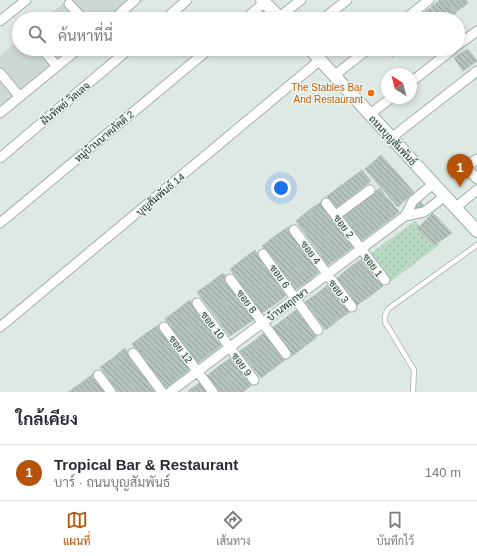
<!DOCTYPE html>
<html lang="th">
<meta charset="utf-8">
<style>
:root{--surface:#fff;--page:#f7f7f7;--text:#2b2b33;--muted:#7c7c81;--line:#e1e1e2;--accent:#b45309}
body{margin:0;font-family:Arial,Sarabun,sans-serif;background:var(--page);color:var(--text)}
.compass{position:absolute;left:381px;top:68px;width:36px;height:36px;border-radius:50%;background:var(--surface);box-shadow:0 2px 6px #0003;rotate:324deg}
.you{position:absolute;left:281px;top:188px;width:14px;height:14px;margin:-10px;border:3px solid #fff;border-radius:50%;background:#1a73e8;box-shadow:0 0 0 6px #1a73e833}
.badge{display:grid;place-items:center;width:26px;height:26px;border-radius:50%;background:var(--accent);color:#fff;font-size:13px;font-weight:700}
.pin{position:absolute;translate:-50% -33px;filter:drop-shadow(0 1px 2px #0008)}
.pin::after{content:'';position:absolute;top:21px;width:14px;height:12px;background:inherit;clip-path:polygon(0 0,100% 0,50% 100%)}
.list{margin:0;padding:0;list-style:none}
h2{display:flex;justify-content:space-between;align-items:center;height:52px;margin:0;padding:0 16px;font-size:17px}
h2 small{font-size:13px;font-weight:400;color:var(--muted)}
.list li{display:grid;grid-template-columns:26px 1fr auto;gap:12px;align-items:center;box-sizing:border-box;height:56px;padding:0 16px;border-top:1px solid var(--line)}
.list b{display:block;font-size:15px;white-space:nowrap}
.list p{margin:0;font-size:13px;white-space:nowrap;color:var(--muted)}
.list em{font-size:13px;font-style:normal;color:var(--muted)}
.icon{flex:none;width:22px;height:22px;fill:none;stroke:currentColor;stroke-width:2;stroke-linecap:round;stroke-linejoin:round}
.map{position:relative;flex:none;width:477px;height:392px;overflow:hidden}
.search{position:absolute;background:var(--surface);box-shadow:0 2px 6px #0003;left:12px;right:12px;top:12px;height:44px;display:flex;align-items:center;gap:10px;box-sizing:border-box;padding:0 14px;border-radius:22px;color:var(--muted);font-size:15px}
.sheet{height:108px;background:var(--surface)}
nav{display:flex;justify-content:space-around;align-items:center;box-sizing:border-box;height:56px;border-top:1px solid var(--line);background:var(--surface);font-size:11px;color:var(--muted)}
nav a{display:grid;justify-items:center;gap:2px}
nav .on{color:var(--accent)}
.map>svg:first-child{display:block}
.built{fill:#cdd8d3}
.grass{fill:url(#grass-dots)}
.building{fill:url(#building-back-hatch);stroke:#b2c2bb}
.lines{fill:none;stroke-linecap:round;stroke-linejoin:round}
.service-casing{stroke:#a2b0ab;stroke-width:6}
.minor-casing{stroke:#a2b0ab;stroke-width:11}
.tertiary-casing{stroke:#a2b0ab;stroke-width:14}
.service{stroke:#fff;stroke-width:4.5}
.minor{stroke:#fff;stroke-width:9}
.tertiary{stroke:#fff;stroke-width:12}
.food-dot{fill:#e8710a;stroke:#eff6f2;stroke-width:1.5}
.labels{text-anchor:middle;stroke-width:3;stroke-linejoin:round;paint-order:stroke}
.food-label{font-size:10px;fill:#c56008;stroke:#eff6f2;text-anchor:end}
.street-label{font-size:10px;fill:#213732;stroke:#eff6f2}
</style>
<div class="map">
<svg width="477" height="392" viewBox="0 0 477 392">
<defs>
<pattern id="grass-dots" width="8" height="8" patternUnits="userSpaceOnUse"><rect width="8" height="8" fill="#b9d9c2"/><path d="M2 2h.1M6 6h.1" fill="none" stroke="#9fbba7" stroke-width="1.8" stroke-linecap="round"/></pattern>
<pattern id="building-back-hatch" width="6" height="6" patternUnits="userSpaceOnUse"><rect width="6" height="6" fill="#b5c3bd"/><path d="M-1 5l2 2M0 0l6 6M5-1l2 2" fill="none" stroke="#939f9a"/></pattern>
</defs>
<rect width="100%" height="100%" fill="#dfe9e4"/>
<!-- built -->
<path class="built" d="M67,0H144L121,19H44Z
M19,40V49H85L0,120V56Z"/>
<!-- grass -->
<path class="grass" d="M415,221L439,245L390,282L370,254Z"/>
<!-- building -->
<path class="building" d="M440,0H446L456,13L448,19H441L431,7Z
M447,0H466L468,3L456,12Z
M430,8L439,19H420L418,17Z
M386,49H403L392,57Z
M468,49L477,61L463,71L454,58Z
M381,155L414,192L398,207L365,169Z
M362,170L371,181L336,208L327,196Z
M380,188L387,199L351,226L343,215Z
M388,198L399,212L361,241L350,227Z
M420,201L424,206L417,211L414,206Z
M321,202L354,246L341,256L308,211Z
M308,211L341,256L328,265L296,221Z
M433,213L452,233L434,245L417,229Z
M288,227L320,271L308,281L275,236Z
M275,236L308,281L295,290L262,246Z
M255,250L288,294L275,304L243,259Z
M243,259L275,304L262,313L230,269Z
M362,259L383,286L370,296L349,268Z
M349,268L370,296L357,305L337,278Z
M223,273L256,318L243,327L210,283Z
M210,283L243,327L230,336L197,292Z
M330,283L351,311L338,320L318,293Z
M318,293L338,320L326,330L305,302Z
M190,300L223,344L210,354L177,310Z
M177,310L210,354L197,363L165,319Z
M296,310L317,337L304,347L284,319Z
M284,319L304,347L292,356L271,329Z
M158,325L190,369L177,379L145,334Z
M265,332L286,359L273,369L253,342Z
M145,334L177,379L165,388L132,344Z
M253,342L273,369L261,378L240,351Z
M125,348L157,392H138L113,358Z
M232,357L253,384L243,392H239L219,366Z
M113,358L138,392H118L100,367Z
M219,366L239,392H219L207,376Z
M93,374L106,392H86L80,384Z
M201,382L209,392H189L188,391Z
M80,384L86,392H68Z"/>
<g class="lines">
<defs>
<path id="service" d="M413,392L414,370L385,322V315L388,309L477,245"/>
<path id="minor" d="M69,4L83,19
M279,17L301,0
M114,19L135,0
M165,19L187,0
M245,19L265,2
M323,19L347,0
M405,19L429,0
M0,21L26,0
M458,45L477,31
M42,49L57,66
M0,73L20,97
M335,75L368,49
M411,82L453,49
M0,113L78,49
M369,115L391,98
M391,138L477,71
M0,158L129,49
M477,159L466,167L477,179
M326,203L385,280
M455,208L477,190
M336,215L370,190
M405,216L424,212L444,197
M0,223L209,49
M294,230L352,307
M263,254L318,330
M230,279L286,354
M197,303L254,380
M0,327L320,60
M164,327L213,392
M133,353L162,392
M98,375L111,392
M170,392L405,216L413,201L433,184"/>
<path id="tertiary" d="M262,0L281,19
M310,49L477,231"/>
</defs>
<!-- service casing -->
<use href="#service" class="service-casing"/>
<!-- minor casing -->
<use href="#minor" class="minor-casing"/>
<!-- tertiary casing -->
<use href="#tertiary" class="tertiary-casing"/>
<!-- service -->
<use href="#service" class="service"/>
<!-- minor -->
<use href="#minor" class="minor"/>
<!-- tertiary -->
<use href="#tertiary" class="tertiary"/>
</g>
<!-- markers -->
<circle class="food-dot" cx="371" cy="93" r="4"/>
<g class="labels">
<!-- food labels -->
<g class="food-label">
<text x="363" y="91">The Stables Bar<tspan x="363" dy="12">And Restaurant</tspan></text>
</g>
<!-- street labels -->
<g class="street-label">
<text transform="translate(65 103) rotate(-40)" y="4">ฝันทิพย์ วิลเลจ</text>
<text transform="translate(104 136) rotate(-40)" y="4">หมู่บ้านนาคภัคดี 2</text>
<text transform="translate(393 140) rotate(47)" y="4">ถนนบุญสัมพันธ์</text>
<text transform="translate(160 194) rotate(-40)" y="4">บุญสัมพันธ์ 14</text>
<text transform="translate(344 226) rotate(53)" y="4">ซอย 2</text>
<text transform="translate(311 252) rotate(53)" y="4">ซอย 4</text>
<text transform="translate(373 265) rotate(53)" y="4">ซอย 1</text>
<text transform="translate(280 276) rotate(54)" y="4">ซอย 6</text>
<text transform="translate(339 291) rotate(53)" y="4">ซอย 3</text>
<text transform="translate(247 301) rotate(53)" y="4">ซอย 8</text>
<text transform="translate(287 304) rotate(-37)" y="4">บ้านพฤกษา</text>
<text transform="translate(213 325) rotate(53)" y="4">ซอย 10</text>
<text transform="translate(181 349) rotate(53)" y="4">ซอย 12</text>
<text transform="translate(242 364) rotate(54)" y="4">ซอย 9</text>
</g>
</g>
</svg>
<svg class="compass" viewBox="-18 -18 36 36"><path d="M0-13l5 13h-10z" fill="#e53935"/><path d="M0 13l5-13h-10z" fill="#7c7c81"/></svg>
<div class="you"></div>
<div class="pin badge" style="left:460px;top:187px">1</div>
<div class="search"><svg class="icon" aria-label="search" viewBox="0 0 24 24"><circle cx="10" cy="10" r="6"/><path d="M15 15l6 6"/></svg>ค้นหาที่นี่</div>
</div>
<section class="sheet">
<h2>ใกล้เคียง<small></small></h2>
<ul class="list">
<li><span class="badge">1</span><div><b>Tropical Bar &amp; Restaurant</b><p>บาร์ · ถนนบุญสัมพันธ์</p></div><em>140 m</em></li>
</ul>
</section>
<nav>
<a class="on"><svg class="icon" aria-label="map" viewBox="0 0 24 24"><path d="M3 6l6-2 6 2 6-2v14l-6 2-6-2-6 2zM9 4v14M15 6v14"/></svg>แผนที่</a>
<a><svg class="icon" aria-label="directions" viewBox="0 0 24 24"><path d="M12 3l9 9-9 9-9-9zM9 14v-3h6M13 9l2 2-2 2"/></svg>เส้นทาง</a>
<a><svg class="icon" aria-label="saved" viewBox="0 0 24 24"><path d="M7 4h10v16l-5-4-5 4z"/></svg>บันทึกไว้</a>
</nav>
